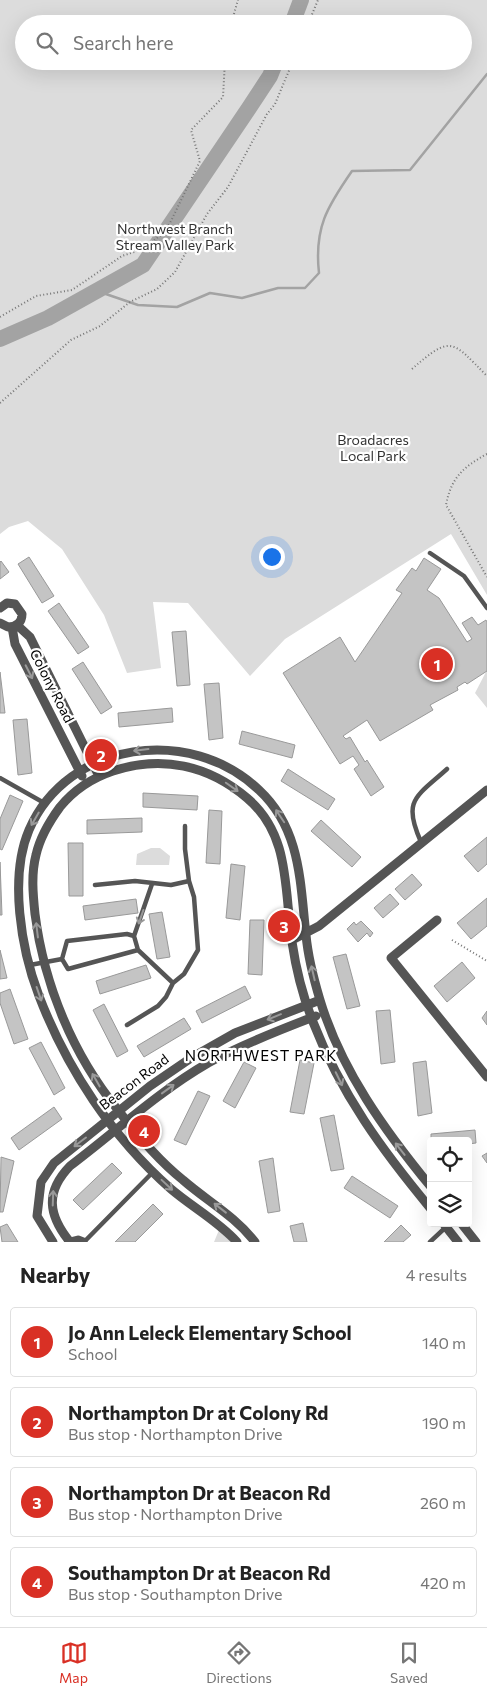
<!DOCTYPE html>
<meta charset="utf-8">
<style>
:root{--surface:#fff;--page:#f2f2f2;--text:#222;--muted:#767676;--line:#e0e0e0;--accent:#d93025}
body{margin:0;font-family:Commissioner,sans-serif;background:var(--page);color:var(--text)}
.controls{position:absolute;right:15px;bottom:15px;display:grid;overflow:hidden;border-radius:5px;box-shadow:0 5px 20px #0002}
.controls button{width:45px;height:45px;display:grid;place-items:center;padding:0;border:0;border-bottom:1px solid var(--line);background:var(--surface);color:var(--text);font:25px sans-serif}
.you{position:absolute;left:271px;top:556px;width:18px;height:18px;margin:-12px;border:4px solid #fff;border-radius:50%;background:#1a73e8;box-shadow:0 0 0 8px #1a73e833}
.badge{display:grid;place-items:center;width:32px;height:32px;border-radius:50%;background:var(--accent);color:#fff;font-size:16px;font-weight:700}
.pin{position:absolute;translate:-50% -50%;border:2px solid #fff;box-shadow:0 1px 5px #0006}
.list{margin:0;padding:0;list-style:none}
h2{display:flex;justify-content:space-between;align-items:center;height:65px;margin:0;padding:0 20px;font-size:21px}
h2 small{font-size:16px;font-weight:400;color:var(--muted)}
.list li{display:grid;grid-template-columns:32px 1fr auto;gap:15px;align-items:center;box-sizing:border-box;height:70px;margin:0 10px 10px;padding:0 10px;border:1px solid var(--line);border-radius:5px}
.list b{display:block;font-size:19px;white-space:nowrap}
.list p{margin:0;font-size:16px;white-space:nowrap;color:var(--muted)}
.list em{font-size:16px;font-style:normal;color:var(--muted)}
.icon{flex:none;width:28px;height:28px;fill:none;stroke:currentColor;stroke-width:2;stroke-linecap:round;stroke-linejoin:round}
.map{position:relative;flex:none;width:487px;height:1242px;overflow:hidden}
.search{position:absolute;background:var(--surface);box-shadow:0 5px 20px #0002;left:15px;right:15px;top:15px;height:55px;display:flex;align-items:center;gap:12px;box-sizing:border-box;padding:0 18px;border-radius:28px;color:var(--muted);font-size:19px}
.sheet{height:385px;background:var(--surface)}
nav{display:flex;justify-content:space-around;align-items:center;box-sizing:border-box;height:70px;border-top:1px solid var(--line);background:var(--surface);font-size:14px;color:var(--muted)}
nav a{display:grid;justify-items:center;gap:2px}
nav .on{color:var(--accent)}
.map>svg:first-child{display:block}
.green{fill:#dcdcdc;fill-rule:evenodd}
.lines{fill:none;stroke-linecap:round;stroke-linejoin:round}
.stream{stroke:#a3a3a3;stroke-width:2.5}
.river{stroke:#a3a3a3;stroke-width:16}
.building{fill:#c4c4c4;stroke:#999}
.path{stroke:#777;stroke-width:2;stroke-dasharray:1 2.5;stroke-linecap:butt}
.lane{stroke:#555;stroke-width:4.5}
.street{stroke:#555;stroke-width:9}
.oneway{stroke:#999}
.labels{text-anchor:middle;stroke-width:4.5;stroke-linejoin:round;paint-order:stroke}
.park-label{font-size:14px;fill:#333;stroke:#fff}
.street-label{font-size:14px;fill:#000;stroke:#fff}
.neighbourhood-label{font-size:15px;letter-spacing:1px;fill:#000;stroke:#fff}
</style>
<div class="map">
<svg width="487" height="1242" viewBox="0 0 487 1242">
<rect width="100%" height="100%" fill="#fff"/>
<!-- green -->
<path class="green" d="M0,0H487V595L451,534L285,639L250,676L188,603L153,602L161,668L127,673L104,615L62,549L28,521L9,527L0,534ZM24,24H463V61H24Z
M487,670V708L475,693Z
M151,848H160L170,856L169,865H136L137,854Z
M219,1230L231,1242H214Z"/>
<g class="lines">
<!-- stream -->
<path class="stream" d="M97,291L138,305L177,307L210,293L242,298L278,288H305L319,273C314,228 327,207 352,171L410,170L487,74"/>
<!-- river -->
<path class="river" d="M292,24L301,0
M0,339L48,318L143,265L249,108L270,76L276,61"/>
</g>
<!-- building -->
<path class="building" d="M29,557L54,596L42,603L18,564Z
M424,558L441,569L427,590L439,598L467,642L472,639L462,623L472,617L478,625L486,620L487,622V671L467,684L465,682L457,687L458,690L430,705L433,710L380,741L367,720L343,736L346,739L350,737L365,762L367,760L384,787L371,796L354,769L359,765L353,756L340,764L283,673L340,637L355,662L402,593L396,590L412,568L416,571Z
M1,561L9,572L0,579V562Z
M59,603L89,647L78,654L48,611Z
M186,631L190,685L177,686L172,632Z
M83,662L112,707L101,714L72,669Z
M0,672L5,713H0Z
M219,683L223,738L209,740L204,684Z
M172,708L173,722L119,727L118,713Z
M27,719L32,773L18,775L13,720Z
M242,731L295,745L292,758L239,744Z
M288,769L335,799L328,810L281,781Z
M143,793L198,796L197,810L143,807Z
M10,795L23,801L2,850L0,849V819Z
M209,810L222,811L220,864L206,863Z
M142,818V832L87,834V820Z
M321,820L361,857L352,867L311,831Z
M487,837V864L478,872L464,856Z
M68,843H83V896H69Z
M0,862L2,915H0Z
M231,864L245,866L240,920L226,918Z
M412,874L422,885L405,900L395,889Z
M390,894L399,904L383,918L374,908Z
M487,898V926L471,939L457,923Z
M136,899L138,913L85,920L83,906Z
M162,912L170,957L157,959L149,914Z
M250,920H264L262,975L248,974Z
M361,921L373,933L370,937L367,933L358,942L347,929L354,922L356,925Z
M0,950L7,978L0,979Z
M346,954L360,1006L347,1009L333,957Z
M462,962L475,978L447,1002L434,986Z
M146,965L151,978L100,994L96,981Z
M245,986L251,998L202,1023L196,1011Z
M10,989L28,1039L14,1044L0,1003V993Z
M104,1004L128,1051L117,1057L93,1010Z
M390,1010L395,1062L381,1064L376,1011Z
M487,1011V1025L482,1018Z
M184,1018L191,1029L144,1057L137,1046Z
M41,1042L65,1088L54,1095L29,1048Z
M300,1060L314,1063L304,1114L290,1112Z
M426,1061L432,1113L418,1116L413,1063Z
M244,1062L256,1068L235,1108L223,1101Z
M198,1091L210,1096L186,1145L174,1140Z
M54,1107L62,1119L19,1150L11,1138Z
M334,1115L344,1169L331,1171L320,1118Z
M475,1130L476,1143L468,1144V1141H431V1134Z
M487,1153V1163L482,1156Z
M1,1157L14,1161L3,1212H0Z
M273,1158L280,1211L268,1213L259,1161Z
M112,1163L122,1173L83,1210L73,1200Z
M352,1176L398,1206L390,1218L344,1188Z
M153,1204L163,1214L135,1242H115Z
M303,1223L307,1242H294L290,1226Z
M7,1224L18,1242H2L0,1227Z
M401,1225L411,1235L403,1242H384Z"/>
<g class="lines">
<!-- path -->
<path class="path" d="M231,24L238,0
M308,24L318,0
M0,317L36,296L72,290L122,256L143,249L162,234L170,223L200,161L191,130L223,97L225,61
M412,369C452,334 452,341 487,376
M0,403L71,340L100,326L130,302L157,289L175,272L207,214L228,187L267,114L275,104L293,61
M487,454C463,467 451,478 446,505L487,577
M452,940L487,961"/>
<!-- lane -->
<path class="lane" d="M430,553L464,576L487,608
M0,778L46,804
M185,826V849L189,881
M421,842C402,800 416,797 447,769
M152,884L134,936L138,950L173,983
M95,885L135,881L171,885L189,881L194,897L198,950L184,974L173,983L166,997L158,1006L127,1025
M134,936L127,934L67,941L62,959L68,969L138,950
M30,965L62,959
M84,1242L153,1172
M430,1242L446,1227"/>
<!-- street -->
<path class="street" d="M0,608L7,603L15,604L22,614C22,623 16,627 8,627L0,623
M17,625L30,637L99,776
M12,627L15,644L82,776
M437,920L391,958L487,1077
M292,940L319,926L487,790
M443,1223L458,1242
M461,1223L476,1242
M53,1242L37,1216L41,1182L54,1163L150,1086L191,1058L235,1033L320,1000
M70,1242C48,1215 45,1192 70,1166C115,1132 158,1092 208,1063C243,1044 279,1030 316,1016
M70,1242L78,1240L83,1242
M237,1242C218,1221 192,1207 171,1189C112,1137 67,1069 39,996C21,949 9,877 29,830C68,740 191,725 259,790C301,829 300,882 306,935C308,957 314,980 320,1000C341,1070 385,1131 431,1187
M255,1242C235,1216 207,1201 183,1180C158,1160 137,1135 118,1110C73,1055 44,985 35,914C33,895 31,874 36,855C40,837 49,822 60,807C74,790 92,778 113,771C162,755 208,765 247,798C291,835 284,890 292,942C296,969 303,997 313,1022C341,1094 382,1150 431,1209"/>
</g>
<!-- one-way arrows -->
<defs><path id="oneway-shaft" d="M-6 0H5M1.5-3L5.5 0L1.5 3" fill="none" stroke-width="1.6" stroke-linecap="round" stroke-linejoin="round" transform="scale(1.25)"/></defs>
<g class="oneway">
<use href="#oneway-shaft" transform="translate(29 672) rotate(63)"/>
<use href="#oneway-shaft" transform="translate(141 750) rotate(173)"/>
<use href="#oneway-shaft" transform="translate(232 787) rotate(35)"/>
<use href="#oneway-shaft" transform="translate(280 816) rotate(-124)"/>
<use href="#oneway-shaft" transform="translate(35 819) rotate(120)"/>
<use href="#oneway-shaft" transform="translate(141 917) rotate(109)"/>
<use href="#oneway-shaft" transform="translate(37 930) rotate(-97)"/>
<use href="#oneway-shaft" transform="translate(313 973) rotate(-103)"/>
<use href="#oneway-shaft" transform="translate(39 994) rotate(71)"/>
<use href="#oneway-shaft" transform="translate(274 1017) rotate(158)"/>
<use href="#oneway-shaft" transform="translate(339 1079) rotate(64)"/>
<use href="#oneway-shaft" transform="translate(96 1080) rotate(-120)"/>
<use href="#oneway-shaft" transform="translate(168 1089) rotate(-36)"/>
<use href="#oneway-shaft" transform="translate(80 1142) rotate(143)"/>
<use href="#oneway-shaft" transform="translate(400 1149) rotate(-128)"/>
<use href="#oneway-shaft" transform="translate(167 1185) rotate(43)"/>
<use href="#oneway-shaft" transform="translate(53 1198) rotate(-88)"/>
<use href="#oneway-shaft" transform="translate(220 1208) rotate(-142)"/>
</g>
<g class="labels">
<!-- park labels -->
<g class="park-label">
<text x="175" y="234">Northwest Branch<tspan x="175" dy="16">Stream Valley Park</tspan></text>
<text x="373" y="445">Broadacres<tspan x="373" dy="16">Local Park</tspan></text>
</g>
<!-- street labels -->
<g class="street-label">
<text transform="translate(52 686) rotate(63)" y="5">Colony Road</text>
<text transform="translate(134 1082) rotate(-37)" y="5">Beacon Road</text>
</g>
<!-- neighbourhood labels -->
<g class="neighbourhood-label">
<text x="261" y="1061">NORTHWEST PARK</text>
</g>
</g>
</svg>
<div class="controls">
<button><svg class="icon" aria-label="locate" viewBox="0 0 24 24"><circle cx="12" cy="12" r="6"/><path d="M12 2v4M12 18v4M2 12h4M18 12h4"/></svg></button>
<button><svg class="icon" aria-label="layers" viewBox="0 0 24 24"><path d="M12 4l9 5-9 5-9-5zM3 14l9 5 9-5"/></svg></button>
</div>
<div class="you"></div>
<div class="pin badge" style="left:437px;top:664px">1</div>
<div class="pin badge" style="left:101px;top:755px">2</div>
<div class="pin badge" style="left:284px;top:926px">3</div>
<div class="pin badge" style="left:144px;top:1131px">4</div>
<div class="search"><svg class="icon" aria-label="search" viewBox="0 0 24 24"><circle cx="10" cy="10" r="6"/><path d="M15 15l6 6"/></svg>Search here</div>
</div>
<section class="sheet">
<h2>Nearby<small>4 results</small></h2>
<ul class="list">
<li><span class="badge">1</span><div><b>Jo Ann Leleck Elementary School</b><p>School</p></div><em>140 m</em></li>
<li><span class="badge">2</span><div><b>Northampton Dr at Colony Rd</b><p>Bus stop · Northampton Drive</p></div><em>190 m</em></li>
<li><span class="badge">3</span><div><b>Northampton Dr at Beacon Rd</b><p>Bus stop · Northampton Drive</p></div><em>260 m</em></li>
<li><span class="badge">4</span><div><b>Southampton Dr at Beacon Rd</b><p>Bus stop · Southampton Drive</p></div><em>420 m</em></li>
</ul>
</section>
<nav>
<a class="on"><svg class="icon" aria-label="map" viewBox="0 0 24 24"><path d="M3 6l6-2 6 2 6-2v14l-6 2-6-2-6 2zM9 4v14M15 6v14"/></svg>Map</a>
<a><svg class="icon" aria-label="directions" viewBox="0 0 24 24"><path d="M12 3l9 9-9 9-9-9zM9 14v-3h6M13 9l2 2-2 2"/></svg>Directions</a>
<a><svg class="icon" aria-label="saved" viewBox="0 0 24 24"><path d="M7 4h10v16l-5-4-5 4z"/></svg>Saved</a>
</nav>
